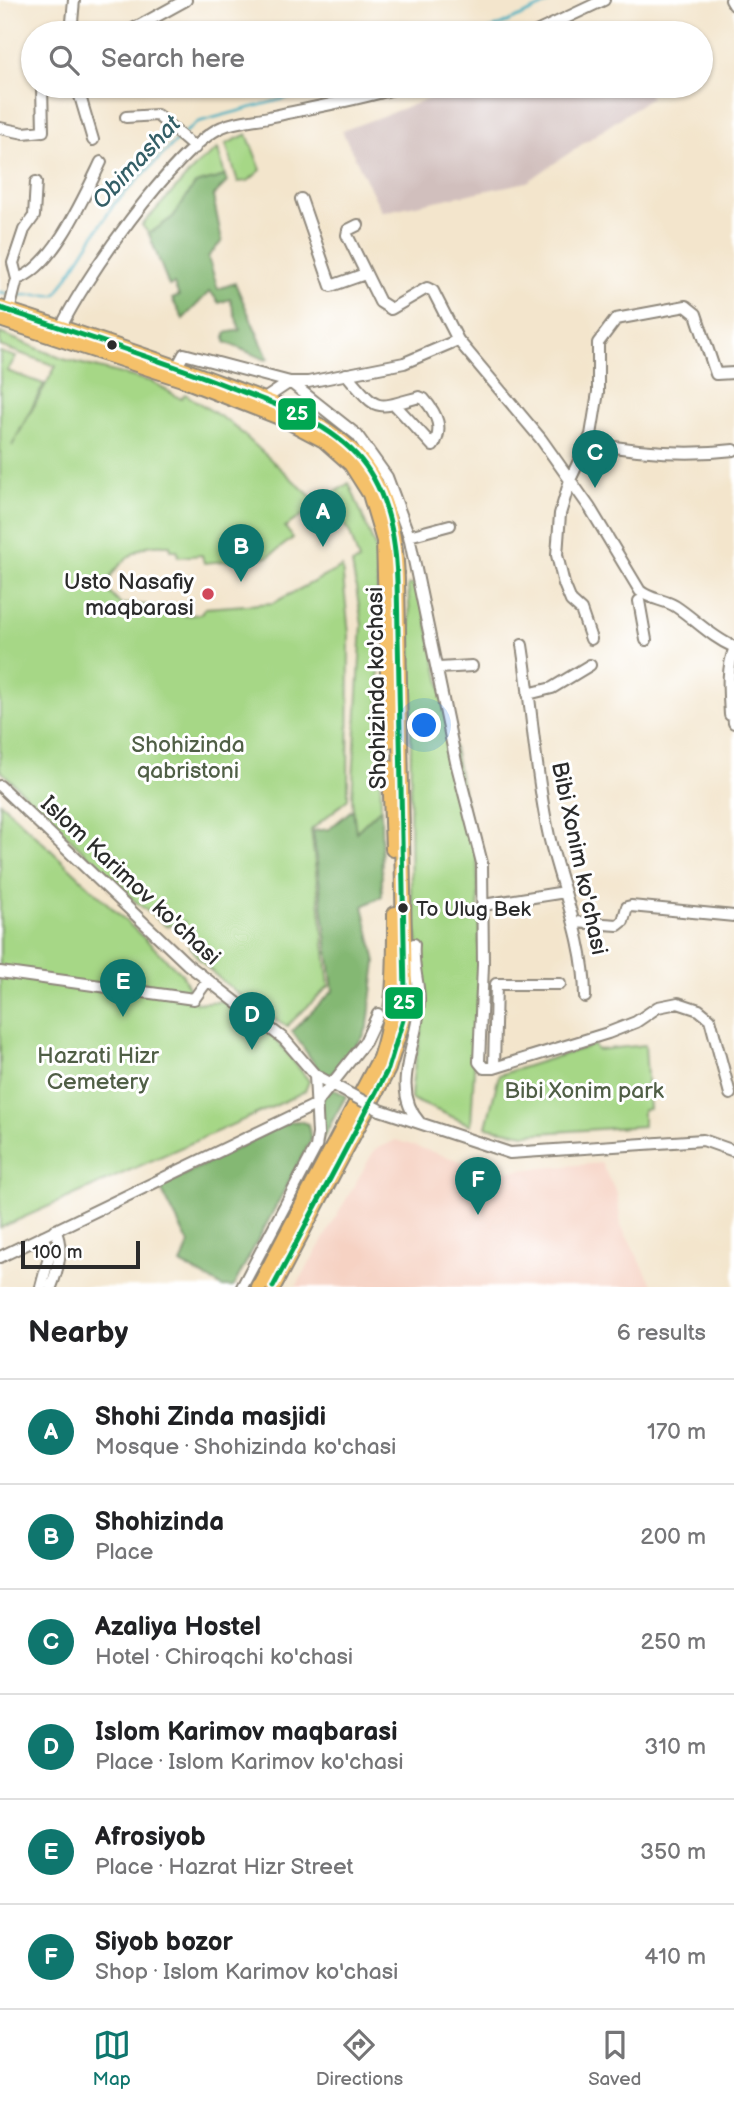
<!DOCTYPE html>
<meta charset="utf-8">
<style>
:root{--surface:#fff;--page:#f6f6f6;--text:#202124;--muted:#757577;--line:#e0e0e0;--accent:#0f766e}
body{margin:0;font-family:"Balsamiq Sans",sans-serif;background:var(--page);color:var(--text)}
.scale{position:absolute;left:21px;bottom:18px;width:119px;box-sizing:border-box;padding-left:7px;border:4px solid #2b2b2b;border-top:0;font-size:19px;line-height:24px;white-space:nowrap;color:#2b2b2b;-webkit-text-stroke:5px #fff;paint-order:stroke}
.you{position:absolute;left:425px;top:726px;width:24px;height:24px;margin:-18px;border:5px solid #fff;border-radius:50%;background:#1a73e8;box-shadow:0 0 0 10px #1a73e833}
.badge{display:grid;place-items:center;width:46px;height:46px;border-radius:50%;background:var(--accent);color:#fff;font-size:23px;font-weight:700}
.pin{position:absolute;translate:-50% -58px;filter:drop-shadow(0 2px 4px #0008)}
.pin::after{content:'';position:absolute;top:37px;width:24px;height:21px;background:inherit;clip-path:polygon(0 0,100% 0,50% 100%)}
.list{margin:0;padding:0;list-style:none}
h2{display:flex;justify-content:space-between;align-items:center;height:91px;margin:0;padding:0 28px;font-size:30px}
h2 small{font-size:23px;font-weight:400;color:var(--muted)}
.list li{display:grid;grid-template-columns:46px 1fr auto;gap:21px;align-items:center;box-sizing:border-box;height:105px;padding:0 28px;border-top:2px solid var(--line)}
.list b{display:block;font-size:26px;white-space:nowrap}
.list p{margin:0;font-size:23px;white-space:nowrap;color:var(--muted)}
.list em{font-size:23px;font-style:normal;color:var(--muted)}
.icon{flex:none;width:38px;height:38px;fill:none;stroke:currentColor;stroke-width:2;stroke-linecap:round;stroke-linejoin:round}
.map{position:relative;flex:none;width:734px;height:1287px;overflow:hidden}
.search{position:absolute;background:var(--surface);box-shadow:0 2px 5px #0004;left:21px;right:21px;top:21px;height:77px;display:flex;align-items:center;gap:18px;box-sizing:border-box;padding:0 24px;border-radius:38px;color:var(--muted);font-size:26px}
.sheet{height:721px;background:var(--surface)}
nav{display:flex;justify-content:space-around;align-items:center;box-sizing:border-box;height:98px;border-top:2px solid var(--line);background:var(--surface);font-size:19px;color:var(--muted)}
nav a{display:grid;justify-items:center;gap:4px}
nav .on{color:var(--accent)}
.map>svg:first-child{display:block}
.built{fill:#f6d2c3}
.industrial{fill:#d1bfbd}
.green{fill:#a6d786;stroke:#688158;stroke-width:2}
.forest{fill:#84b873;stroke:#58724f;stroke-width:2}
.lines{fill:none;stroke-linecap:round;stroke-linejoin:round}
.stream{stroke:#42aec0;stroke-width:2.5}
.minor-casing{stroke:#8f887c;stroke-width:14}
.major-casing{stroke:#8f887c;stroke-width:18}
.minor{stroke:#fff;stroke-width:10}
.major{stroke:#f5c16b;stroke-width:14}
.minor-bridge-casing{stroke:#8f887c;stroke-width:14;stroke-linecap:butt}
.minor-bridge{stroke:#fff;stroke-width:10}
.bus-1-casing{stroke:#fff;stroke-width:10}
.bus-1{stroke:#00a651;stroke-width:5}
.bus-dot{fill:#2b2b2b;stroke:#fff;stroke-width:2.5}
.poi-dot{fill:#d1495b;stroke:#fff;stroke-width:2.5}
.labels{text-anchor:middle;stroke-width:6;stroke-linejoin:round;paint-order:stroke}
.bus-label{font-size:21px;fill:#2b2b2b;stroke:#fff;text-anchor:start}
.poi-label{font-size:23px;fill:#2b2b2b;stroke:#fff;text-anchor:end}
.street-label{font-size:23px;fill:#2b2b2b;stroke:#fff}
.park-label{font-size:23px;fill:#505f46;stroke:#fff}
.water-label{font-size:24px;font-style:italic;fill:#345f67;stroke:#fff}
.line-badge{stroke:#fff;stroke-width:2.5}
.badge-label{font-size:19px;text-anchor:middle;font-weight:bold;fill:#fff}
</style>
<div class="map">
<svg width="734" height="1287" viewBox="0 0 734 1287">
<rect width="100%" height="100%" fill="#fff"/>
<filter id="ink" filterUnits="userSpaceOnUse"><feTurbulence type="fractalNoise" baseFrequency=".0143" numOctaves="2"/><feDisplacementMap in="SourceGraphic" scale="14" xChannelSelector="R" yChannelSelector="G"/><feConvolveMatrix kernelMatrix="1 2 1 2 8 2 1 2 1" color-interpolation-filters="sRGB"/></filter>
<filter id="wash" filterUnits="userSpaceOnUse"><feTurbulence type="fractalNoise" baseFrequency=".00686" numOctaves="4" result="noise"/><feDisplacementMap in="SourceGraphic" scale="28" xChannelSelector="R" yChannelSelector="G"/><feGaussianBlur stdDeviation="1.57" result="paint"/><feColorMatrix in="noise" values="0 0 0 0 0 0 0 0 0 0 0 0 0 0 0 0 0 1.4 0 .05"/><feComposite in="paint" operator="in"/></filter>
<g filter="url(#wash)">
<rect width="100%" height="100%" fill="#f3e5cc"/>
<!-- built -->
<path class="built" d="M396,1140L494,1172L601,1163L617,1194L621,1226L654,1287H296L375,1149Z"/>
<!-- industrial -->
<path class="industrial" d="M463,86H644L651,97L527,182L382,212L342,131Z"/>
<!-- green -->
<path class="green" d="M247,134L261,170L248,181L238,182L226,144Z
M218,149L225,176L196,184L173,217L149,234L142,225L198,164Z
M0,333L63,359L153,382L181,399L185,394L232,424L319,504L285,527L293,538L268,557L204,563L202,555L178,557L177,550H171L170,545C163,545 154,544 147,546C134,551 103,574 109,591C111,595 117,600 120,604L146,605L148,611H179L185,616L200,614L205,608L273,603L342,567L349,634L348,799L311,830L329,986L287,1026C262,1012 195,967 187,939C186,934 186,928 185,922L166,926L131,898L0,770V352L16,357L7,371L44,384L12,446L56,366L0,346Z
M349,483L377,552L381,808L355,833L352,798L362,624L352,564L359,561L350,533L326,498Z
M419,584L477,857L480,959L471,1125L411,1099C412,1065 424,1033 424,999C424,962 412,926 411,889C408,787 415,686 408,585Z
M0,802L182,974L196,1003L222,1001L274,1037L309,1081L305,1091L279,1104L0,1228Z
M594,1045L597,1050L645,1045L649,1109L643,1110V1126L525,1134L486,1127L499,1075Z"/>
<!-- forest -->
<path class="forest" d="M225,176L227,182L213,196L222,241L208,257L218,289L235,283L268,358L266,360L225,342V333L240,330L230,299L219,303L210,291L183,319L172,299L179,296L174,284L169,286L149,234L173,217L195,184Z
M381,808L382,896L363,906L376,962L368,1025L363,1037L331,1075H322L292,1031L333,991L313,831L329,829L353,809L356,832Z
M330,1087L346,1096L320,1143L321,1100Z
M288,1122L299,1121L308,1124L311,1140L233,1287H223L181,1264L189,1244L160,1187Z"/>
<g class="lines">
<!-- stream -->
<path class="stream" d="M483,33L556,0
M183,134L198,122L332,86
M0,292L11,295
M17,295H56L114,204L178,139"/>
</g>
</g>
<g filter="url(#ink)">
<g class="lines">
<defs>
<path id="minor" d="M731,0L734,5
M71,33L74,0
M126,33L186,0
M534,33L604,0
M77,86L93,140
M126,117L157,115L195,148
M0,128L24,133L43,131L42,86
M301,199L331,286L365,274
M358,225L348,230L347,235L380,302L391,309L427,288L433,291L458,340L541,439L590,508L640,591C651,600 663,599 675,606C695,619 711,637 734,647
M17,279L13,263L24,230L34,216L36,182
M9,311L17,279C53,268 85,195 101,162
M58,334C78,286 176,147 222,127C235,121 254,120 269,117C313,107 360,100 403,86
M177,367L184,354L290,382L357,435L387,477L409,536L456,762L482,863L483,965L479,1062L484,1068H494L608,1033L636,1022L658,1007L678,1003L699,1010L710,1019L730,1094
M346,374C379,412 373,410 419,397L424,399C437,414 444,429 433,446L396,406
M263,400L290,382H308L404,363L458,340
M589,443C638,452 684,456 734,450
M409,536L450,525
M639,601L646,640
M591,639L581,610L571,601L564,584L557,555L560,514L570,480L591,435L598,392V343L616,319L686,306L696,314L716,374L734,373
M522,645C532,708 535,773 549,836C562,891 585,940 585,997
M734,650C726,670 729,694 730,715H733L734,723
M439,668L472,666
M528,694L552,688L590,665
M0,786L187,964L284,1039L315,1075L348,1093
M483,905L565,892
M575,922L618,925L623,921L627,907L631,906L734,916
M414,944C412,964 418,978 419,998C421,1041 387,1086 420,1123
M0,972L194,999L207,981
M494,1068L496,984H560
M380,1110L510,1153L703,1140L734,1151
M0,1257L315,1105L365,1042L378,1014
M41,1287L49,1257L43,1236
M51,1287C58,1269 64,1248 55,1230
M242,1287L316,1147L318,1134L315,1075"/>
<path id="major" d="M0,308C74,332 149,356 222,384C271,403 326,419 361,460C388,493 396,539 397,581L405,993L403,1020L388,1069L273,1287
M0,319L182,379L282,418L324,440L351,464L370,494L384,541L390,740
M390,768L393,849
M259,1287L380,1058C396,1010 395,965 395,914"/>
</defs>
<!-- minor casing -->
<use href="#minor" class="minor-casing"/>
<!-- major casing -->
<use href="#major" class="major-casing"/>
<!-- minor -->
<use href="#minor" class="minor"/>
<!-- major -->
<use href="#major" class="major"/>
<defs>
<path id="minor-bridge" d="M348,1093L380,1110"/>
</defs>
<!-- minor-bridge casing -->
<use href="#minor-bridge" class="minor-bridge-casing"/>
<!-- minor-bridge -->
<use href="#minor-bridge" class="minor-bridge"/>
<defs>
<path id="bus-1" d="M0,308C74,332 149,356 222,384C271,403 326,419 361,460C388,493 396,539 397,581L405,993L403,1020L388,1069L273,1287"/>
</defs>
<!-- bus-1 casing -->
<use href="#bus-1" class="bus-1-casing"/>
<!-- bus-1 -->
<use href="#bus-1" class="bus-1"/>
</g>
</g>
<!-- markers -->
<g class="bus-dot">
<circle cx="112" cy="345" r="6"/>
<circle cx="403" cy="908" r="6"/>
</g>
<circle class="poi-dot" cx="208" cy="594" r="7"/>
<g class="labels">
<!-- bus labels -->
<g class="bus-label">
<text x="416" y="916">To Ulug Bek</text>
</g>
<!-- poi labels -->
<g class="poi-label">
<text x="194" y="589">Usto Nasafiy<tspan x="194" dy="26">maqbarasi</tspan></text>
</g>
<!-- street labels -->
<g class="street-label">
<text transform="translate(376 688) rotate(-91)" y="8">Shohizinda ko'chasi</text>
<text transform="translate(580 858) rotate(78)" y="8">Bibi Xonim ko'chasi</text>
<text transform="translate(131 880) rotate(43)" y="8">Islom Karimov ko'chasi</text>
</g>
<!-- park labels -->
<g class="park-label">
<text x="188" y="752">Shohizinda<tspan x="188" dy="26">qabristoni</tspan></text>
<text x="98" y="1063">Hazrati Hizr<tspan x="98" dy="26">Cemetery</tspan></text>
<text x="584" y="1098">Bibi Xonim park</text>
</g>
<!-- water labels -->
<g class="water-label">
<text transform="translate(136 162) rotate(-47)" y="8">Obimashat</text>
</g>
</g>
<g class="line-badge">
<rect x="277" y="397" width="40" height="34" rx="7" fill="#00a651"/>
<rect x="384" y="986" width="40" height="34" rx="7" fill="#00a651"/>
</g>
<g class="badge-label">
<text x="297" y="420">25</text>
<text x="404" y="1009">25</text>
</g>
</svg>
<div class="scale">100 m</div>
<div class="you"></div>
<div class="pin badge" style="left:323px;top:547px">A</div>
<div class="pin badge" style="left:241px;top:582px">B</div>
<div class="pin badge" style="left:595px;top:488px">C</div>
<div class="pin badge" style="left:252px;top:1050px">D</div>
<div class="pin badge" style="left:123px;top:1017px">E</div>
<div class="pin badge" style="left:478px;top:1215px">F</div>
<div class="search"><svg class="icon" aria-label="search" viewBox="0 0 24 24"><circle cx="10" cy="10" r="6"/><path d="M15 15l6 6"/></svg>Search here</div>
</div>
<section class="sheet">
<h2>Nearby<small>6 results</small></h2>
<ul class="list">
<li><span class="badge">A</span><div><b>Shohi Zinda masjidi</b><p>Mosque · Shohizinda ko'chasi</p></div><em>170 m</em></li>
<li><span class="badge">B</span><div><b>Shohizinda</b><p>Place</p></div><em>200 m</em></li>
<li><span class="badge">C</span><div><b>Azaliya Hostel</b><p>Hotel · Chiroqchi ko'chasi</p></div><em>250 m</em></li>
<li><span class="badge">D</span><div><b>Islom Karimov maqbarasi</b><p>Place · Islom Karimov ko'chasi</p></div><em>310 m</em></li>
<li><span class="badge">E</span><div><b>Afrosiyob</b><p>Place · Hazrat Hizr Street</p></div><em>350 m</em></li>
<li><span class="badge">F</span><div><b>Siyob bozor</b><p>Shop · Islom Karimov ko'chasi</p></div><em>410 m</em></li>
</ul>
</section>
<nav>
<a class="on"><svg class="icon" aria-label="map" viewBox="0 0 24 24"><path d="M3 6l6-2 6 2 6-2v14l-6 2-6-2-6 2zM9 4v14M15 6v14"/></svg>Map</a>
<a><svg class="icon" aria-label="directions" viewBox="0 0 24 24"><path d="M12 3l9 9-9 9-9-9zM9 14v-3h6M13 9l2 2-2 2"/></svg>Directions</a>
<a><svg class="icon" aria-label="saved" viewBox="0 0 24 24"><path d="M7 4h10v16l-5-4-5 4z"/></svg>Saved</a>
</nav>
